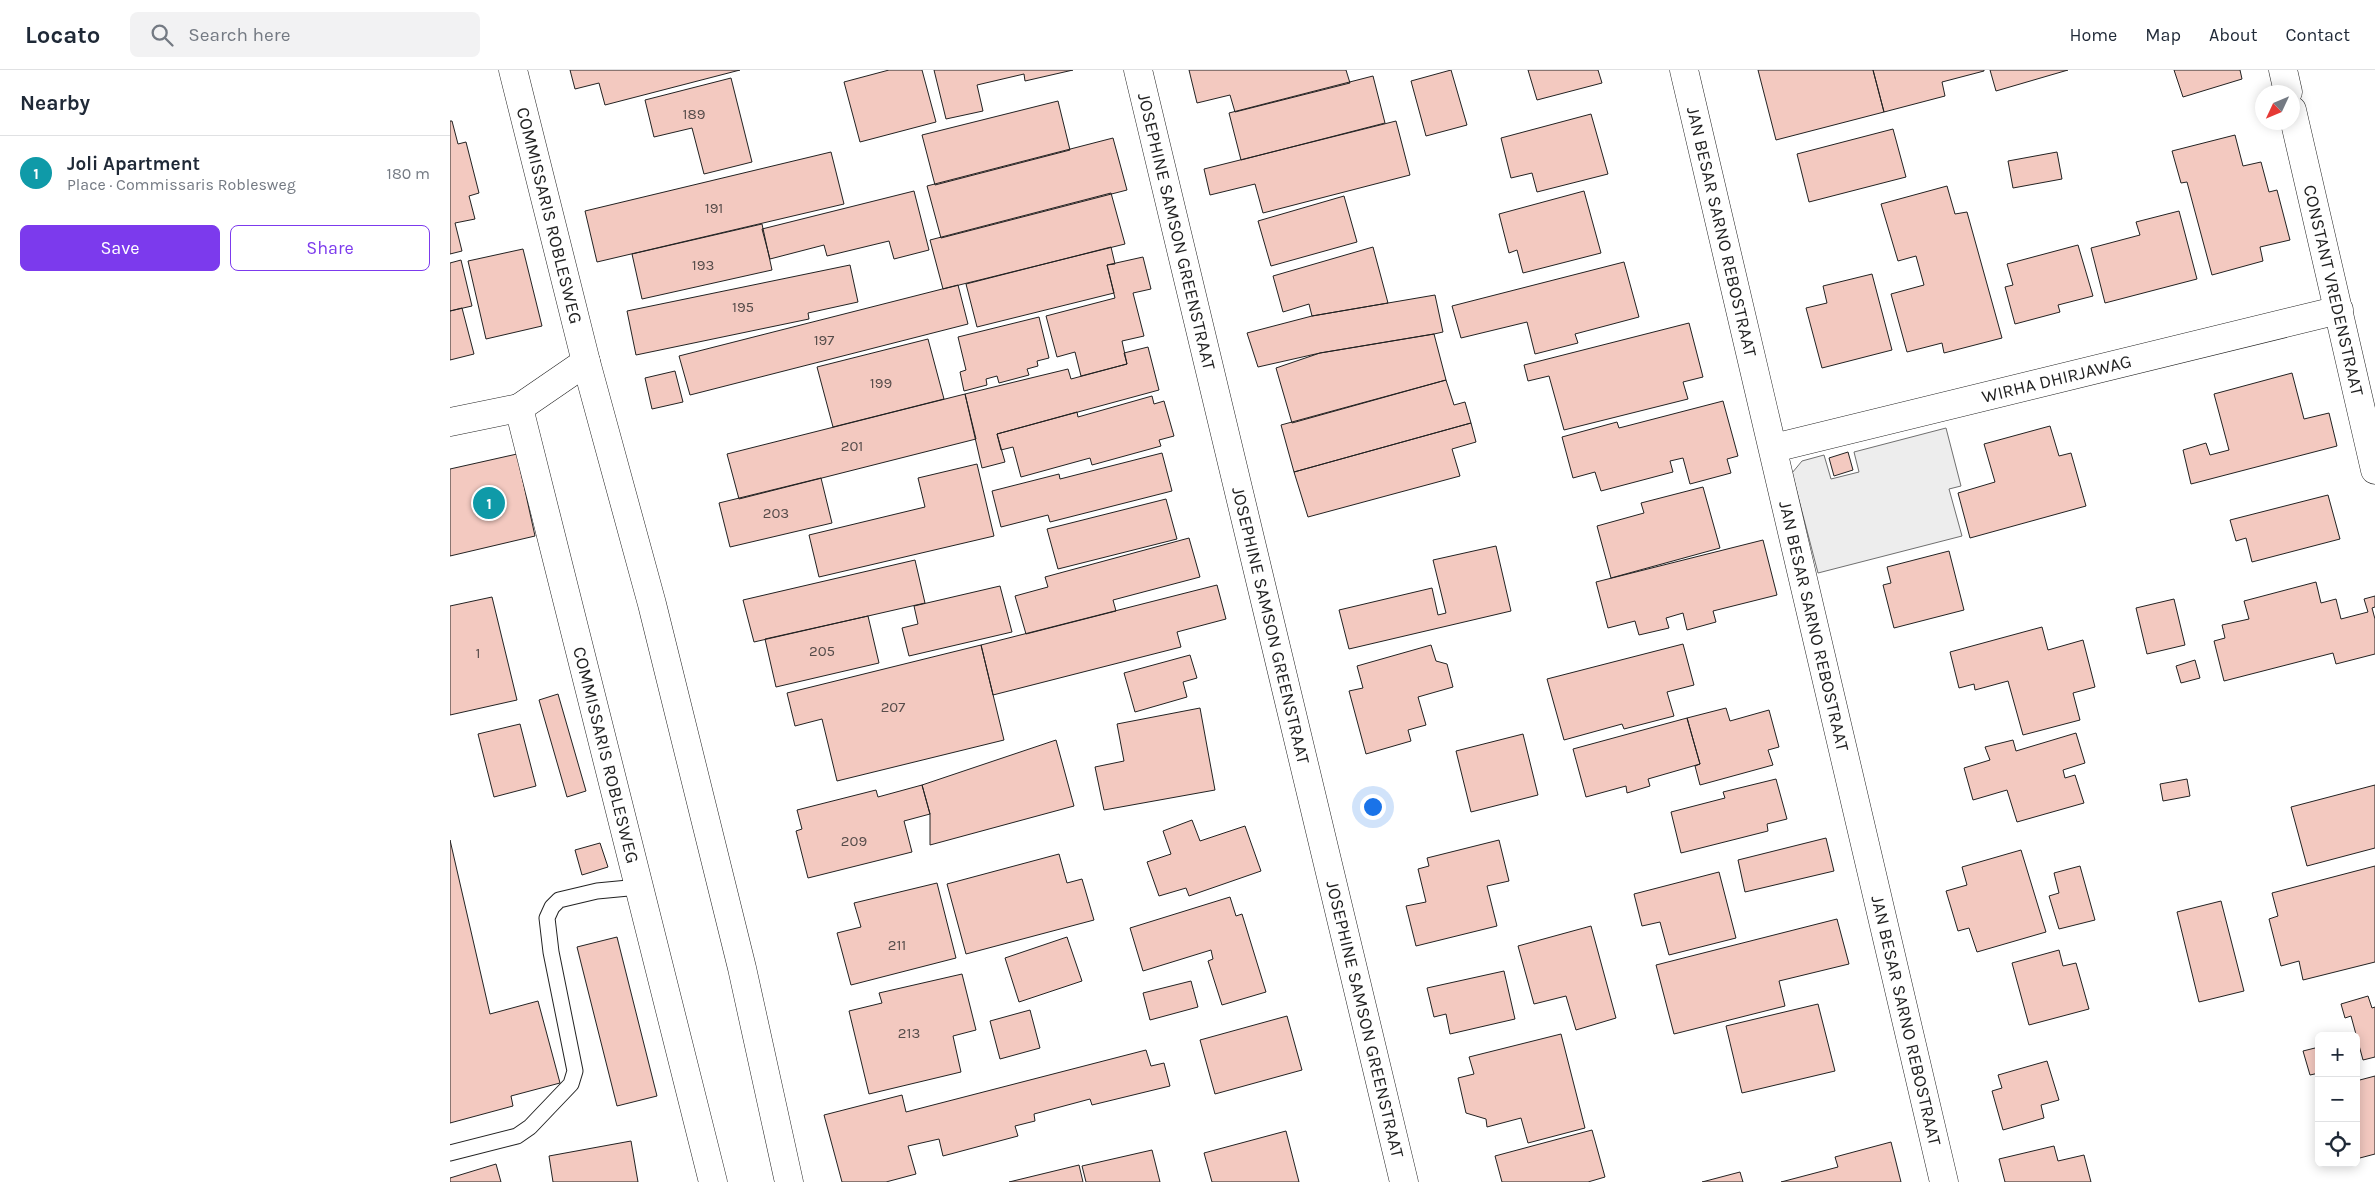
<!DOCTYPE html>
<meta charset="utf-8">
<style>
:root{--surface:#fff;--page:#f2f2f3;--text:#1f2937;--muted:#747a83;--line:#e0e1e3;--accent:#7c3aed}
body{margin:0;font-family:Karla,sans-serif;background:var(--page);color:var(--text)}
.controls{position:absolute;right:15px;bottom:15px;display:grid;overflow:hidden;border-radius:8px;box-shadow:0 2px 12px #0003}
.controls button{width:45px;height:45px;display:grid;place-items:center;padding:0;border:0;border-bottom:1px solid var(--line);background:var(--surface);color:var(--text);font:25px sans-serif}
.compass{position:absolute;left:1805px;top:15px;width:45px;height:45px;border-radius:50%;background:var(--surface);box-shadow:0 2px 12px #0003;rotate:226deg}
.you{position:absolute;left:922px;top:736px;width:18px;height:18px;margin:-12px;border:4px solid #fff;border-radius:50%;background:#1a73e8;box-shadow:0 0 0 8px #1a73e833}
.badge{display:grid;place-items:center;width:32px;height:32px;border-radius:50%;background:var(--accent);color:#fff;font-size:16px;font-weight:700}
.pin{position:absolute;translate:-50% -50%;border:2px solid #fff;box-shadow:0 1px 5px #0006}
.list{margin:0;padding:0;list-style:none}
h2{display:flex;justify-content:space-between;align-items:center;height:65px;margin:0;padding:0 20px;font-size:21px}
h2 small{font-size:16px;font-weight:400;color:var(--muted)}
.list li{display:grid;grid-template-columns:32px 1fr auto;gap:15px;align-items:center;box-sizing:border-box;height:75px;padding:0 20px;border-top:1px solid var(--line)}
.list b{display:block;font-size:19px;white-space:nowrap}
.list p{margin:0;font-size:16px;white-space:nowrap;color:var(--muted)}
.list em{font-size:16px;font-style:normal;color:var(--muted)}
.actions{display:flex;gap:10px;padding:15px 20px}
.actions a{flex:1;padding:11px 0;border:1px solid var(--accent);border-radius:8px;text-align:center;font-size:18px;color:var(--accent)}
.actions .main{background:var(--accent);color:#fff}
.icon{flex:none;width:28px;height:28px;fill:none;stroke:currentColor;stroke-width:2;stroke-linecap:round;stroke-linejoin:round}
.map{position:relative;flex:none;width:1925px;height:1112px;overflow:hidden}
header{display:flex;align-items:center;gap:30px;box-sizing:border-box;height:70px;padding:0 25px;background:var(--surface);border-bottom:1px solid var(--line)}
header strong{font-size:24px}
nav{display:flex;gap:28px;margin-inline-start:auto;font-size:18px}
.search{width:350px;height:45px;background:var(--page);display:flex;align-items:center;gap:12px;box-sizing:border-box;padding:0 18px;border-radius:8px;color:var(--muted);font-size:19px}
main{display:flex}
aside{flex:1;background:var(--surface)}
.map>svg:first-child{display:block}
.parking{fill:#ededed;stroke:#6f6f6f}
.building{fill:#f3c9c0;stroke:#222}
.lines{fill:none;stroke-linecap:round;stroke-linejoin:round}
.lane-casing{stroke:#222;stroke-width:17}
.street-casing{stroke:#222;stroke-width:29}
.lane{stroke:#fff;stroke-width:15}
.street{stroke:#fff;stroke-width:28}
.labels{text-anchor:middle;stroke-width:4;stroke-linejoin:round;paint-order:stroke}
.number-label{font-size:15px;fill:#564c4a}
.street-label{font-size:18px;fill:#222;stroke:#fff}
</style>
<header>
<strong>Locato</strong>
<div class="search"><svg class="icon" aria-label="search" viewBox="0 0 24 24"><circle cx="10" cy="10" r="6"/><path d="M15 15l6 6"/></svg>Search here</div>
<nav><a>Home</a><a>Map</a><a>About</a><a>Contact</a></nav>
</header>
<main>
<aside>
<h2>Nearby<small></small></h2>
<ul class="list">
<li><span class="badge" style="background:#0f9aa8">1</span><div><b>Joli Apartment</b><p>Place · Commissaris Roblesweg</p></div><em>180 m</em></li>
</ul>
<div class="actions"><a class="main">Save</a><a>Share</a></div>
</aside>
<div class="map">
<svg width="1925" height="1112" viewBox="0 0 1925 1112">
<rect width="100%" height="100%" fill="#fff"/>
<!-- parking -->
<path class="parking" d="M1496,358L1511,416L1499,419L1512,466L1368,503L1342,403L1352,391L1374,385L1381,409L1409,402L1404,382Z"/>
<!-- building -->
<path class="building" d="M120,0H290L155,35L149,13L125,19Z
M439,0H472L486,52L410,72L394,12Z
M484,0H623L575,11L574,4L527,15L533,41L496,49Z
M739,0H896L900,13L785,42L780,25L747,33Z
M1001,0L1017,55L976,66L961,11Z
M1078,0H1148L1152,13L1087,30Z
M1308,0H1423L1434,42L1326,70Z
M1423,0H1534V1L1492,12L1495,26L1434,42Z
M1540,0H1618L1546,21Z
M1724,0H1790L1792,9L1733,27Z
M923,6L935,53L791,90L779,43Z
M281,8L302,92L254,104L242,58L204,67L195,30Z
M608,31L620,80L485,115L472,65Z
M1141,44L1158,104L1087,122L1082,103L1061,108L1051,68Z
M0,51H2L8,74L16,72L29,123L19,126L25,149L5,153L12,181L0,184Z
M946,51L960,105L813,143L805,114L760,125L754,99Z
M1443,59L1456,107L1359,132L1347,84Z
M1785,65L1793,96L1811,92L1819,122L1827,120L1840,170L1810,177L1813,191L1762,205L1737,112L1731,113L1722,81Z
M663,68L677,120L491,168L477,116Z
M381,82L394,134L147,192L135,141Z
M1607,82L1612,109L1563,118L1558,91Z
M1497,116L1505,144L1517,142L1552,268L1494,283L1492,273L1457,282L1441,224L1474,215L1466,186L1448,191L1431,134Z
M464,121L479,180L444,189L439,171L377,186L374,175L320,189L312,159Z
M1134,121L1151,183L1073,203L1067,180L1059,183L1049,144Z
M661,123L675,174L493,219L480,170Z
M894,126L907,172L821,196L808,151Z
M1729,141L1747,209L1655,233L1641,178L1690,165L1686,152Z
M312,154L322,200L192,229L182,184Z
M1628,175L1643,226L1608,235L1610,242L1565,254L1555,217L1563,215L1557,194Z
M661,177L665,194L657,195L664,223L527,257L516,214Z
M923,177L938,233L862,246L859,234L833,242L823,206Z
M73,179L92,256L36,269L18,191Z
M693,187L701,219L683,223L694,266L672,271L677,294L631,306L625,282L607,287L596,246L665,228L657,195Z
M11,190L22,236L0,241V193Z
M1174,192L1189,247L1125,264L1128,273L1085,284L1077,252L1011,268L1002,236Z
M400,195L408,232L358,243L359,249L186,285L177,241Z
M1422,204L1442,280L1372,298L1356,238L1377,233L1373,216Z
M508,215L518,254L240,325L229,286Z
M985,225L993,262L984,264L870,283L808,297L797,263L862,246Z
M12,238L24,284L0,290V241Z
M589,247L599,288L587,291L588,296L577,299L579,305L549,313L547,306L536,309L537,315L514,321L510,302L516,300L508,267Z
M1239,253L1253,307L1233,312L1238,329L1114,360L1099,306L1078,311L1074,295Z
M984,264L996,310L842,353L826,298L870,283Z
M478,269L494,329L383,357L367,297Z
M698,277L709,320L547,364L555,392L532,398L515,324L618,299L621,309L677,294L674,283Z
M225,301L233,332L202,339L195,308Z
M1842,303L1854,349L1879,343L1887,376L1741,414L1733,380L1756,373L1760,385L1779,380L1764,324Z
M996,310L1004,335L1015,332L1021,353L844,402L831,355Z
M515,324L526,369L289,429L277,384Z
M702,326L704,334L714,331L724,366L709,370L711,376L642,395L640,388L571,407L563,377L551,380L547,364L627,342L628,347Z
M1273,331L1288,386L1277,389L1281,403L1240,414L1233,388L1220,391L1223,402L1151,421L1145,402L1123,408L1112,367L1167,352L1169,358Z
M1021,353L1026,372L1002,379L1010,406L858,447L844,402Z
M1600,356L1609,386L1621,383L1636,436L1520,468L1508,423L1545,412L1534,374Z
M1398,382L1403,400L1384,406L1379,388Z
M712,383L722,421L600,452L598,445L551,457L542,421L609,404L610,409Z
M67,384L85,466L0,486V399Z
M527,394L544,466L369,507L359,465L475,437L468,408Z
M371,408L382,453L280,477L269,433Z
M1253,417L1270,478L1161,508L1147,456L1194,443L1191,433Z
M1878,425L1890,469L1802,492L1796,468L1786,471L1780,450Z
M716,429L727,469L608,499L597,459Z
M739,468L750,507L663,530L666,541L576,564L565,526L598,517L595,507Z
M1313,470L1327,525L1263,541L1266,552L1237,560L1233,543L1216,548L1219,558L1189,565L1185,551L1158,558L1146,512Z
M1046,476L1061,541L899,579L889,540L982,518L988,545L996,543L983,490Z
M1499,481L1514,540L1444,558L1433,515L1441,513L1437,497Z
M465,490L475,533L304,572L293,530Z
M1866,512L1871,533L1886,529L1891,549L1918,542L1914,529L1925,526V537L1922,538L1925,549V584L1886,594L1883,583L1774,611L1764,571L1775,568L1772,555L1799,549L1794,531Z
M767,515L776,549L727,562L731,577L543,625L531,575Z
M550,516L562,562L459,586L452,558L468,554L464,536Z
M42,527L67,630L0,645V536Z
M1724,529L1735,575L1697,584L1686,538Z
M418,546L429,593L326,617L315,569Z
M1592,557L1598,580L1633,570L1645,617L1623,623L1630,650L1573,665L1558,611L1525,620L1524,614L1509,618L1500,582Z
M1233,574L1244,615L1217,622L1224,646L1174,659L1172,654L1114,670L1097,609Z
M531,575L554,670L387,711L372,649L345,656L337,623Z
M981,575L986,591L997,594L1003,617L968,627L976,655L958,660L961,671L916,684L899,621L913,618L907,596Z
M740,585L747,608L733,612L737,627L685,642L674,603Z
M1745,590L1750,608L1731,613L1726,596Z
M108,624L136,721L117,727L89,630Z
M750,638L765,720L654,740L645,697L674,691L667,654Z
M1276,638L1280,651L1319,640L1329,677L1318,680L1323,695L1250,715L1245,696L1250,694L1237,648Z
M1237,648L1250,694L1198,709L1200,716L1177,723L1176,716L1136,727L1123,679Z
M70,654L86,716L44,727L28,664Z
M1626,663L1635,693L1613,700L1615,708L1625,705L1634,733L1567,752L1557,720L1523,730L1514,698L1540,690L1535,677L1563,670L1566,681Z
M1073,664L1088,725L1021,742L1006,681Z
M606,670L624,736L480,775V744L472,715Z
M1326,709L1337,749L1317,754L1318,761L1231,783L1221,742L1275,728L1273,722Z
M1737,709L1740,726L1713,731L1710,714Z
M472,715L480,744L454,751L462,782L358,808L346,761L352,759L347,740L426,720L428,727Z
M1925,715V778L1857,796L1841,737Z
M742,750L750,771L795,756L811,801L739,826L736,818L709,826L697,792L721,784L713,761Z
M1376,768L1384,801L1295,822L1288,790Z
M0,770L40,944L88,931L110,1013L61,1026L63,1036L0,1053Z
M1049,770L1059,811L1037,816L1047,856L966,876L956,836L976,832L968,799L979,796L977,788Z
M150,773L158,797L132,805L125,780Z
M1571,780L1596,862L1527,882L1519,858L1508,861L1496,821L1517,815L1512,797Z
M609,784L617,813L632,809L644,850L516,884L497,814Z
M1630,796L1645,850L1609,859L1599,826L1609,823L1604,803Z
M1925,796V892L1853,910L1849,891L1831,896L1819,849L1828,846L1822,823Z
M1269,802L1286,868L1219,885L1210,852L1192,856L1184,824Z
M487,813L506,888L401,915L387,863L411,857L404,833Z
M780,827L786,846L792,844L816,922L772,935L758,891L763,889L761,880L693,901L680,858Z
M1771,831L1794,921L1749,932L1727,842Z
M1387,849L1399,894L1329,911L1335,936L1224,964L1206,895Z
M1141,856L1166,948L1126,960L1116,926L1084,934L1068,876Z
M167,867L207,1026L167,1036L127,877Z
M617,867L632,911L569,932L555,888Z
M1609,880L1613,896L1626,893L1639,939L1579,955L1562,893Z
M1054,901L1065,949L1000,964L996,944L984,947L977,918Z
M512,904L526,960L503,966L511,1002L419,1024L399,941L432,933L429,923Z
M741,911L748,937L700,950L693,923Z
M1918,926L1922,938L1925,937V987L1913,990L1901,946L1895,948L1891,934Z
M1368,934L1385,1001L1292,1023L1276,956Z
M580,940L590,978L550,989L540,951Z
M837,946L852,1000L765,1024L750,970Z
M1111,964L1135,1058L1078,1073L1071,1048L1037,1057L1036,1049L1016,1043L1008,1008L1024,1004L1019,987Z
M1869,977V1003L1860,1005L1853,981Z
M696,980L701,996L714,993L720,1016L642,1035L640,1029L584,1044L585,1051L565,1056L568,1066L493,1086L489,1069L458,1076L466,1104L436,1112H392L374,1045L452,1025L456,1042Z
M1597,991L1609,1030L1591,1035L1594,1048L1553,1060L1542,1021L1552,1018L1548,1005Z
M1925,1006V1084L1906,1089V1011Z
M1142,1060L1155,1107L1138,1112H1052L1045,1086Z
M836,1061L849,1112H762L754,1083Z
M181,1071L188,1112H103L99,1086Z
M1441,1072L1451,1112H1331L1388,1097L1385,1087Z
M1604,1076L1608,1091L1634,1085L1641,1112H1555L1549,1089Z
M702,1080L710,1112H636L632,1096Z
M46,1094L51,1112H0V1108Z
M629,1095L633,1112H559Z
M1290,1102L1293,1112H1252Z"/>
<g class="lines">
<defs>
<path id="lane" d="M0,1083L67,1066L80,1057L121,1014L125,1001L101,882L97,848L102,837L109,830L147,821L189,817"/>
<g id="street">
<path id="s1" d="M63,0L136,292L69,338L263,1112"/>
<path id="s2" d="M688,0L954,1112"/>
<path id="s3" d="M1234,0L1494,1112"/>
<path d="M1833,0L1838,22"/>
<path id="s4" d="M1842,40L1925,400"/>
<path d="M136,292L202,534L292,898L339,1112"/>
<path d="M0,352L69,338"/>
<path id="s5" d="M1324,378L1889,240"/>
</g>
</defs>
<!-- lane casing -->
<use href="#lane" class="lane-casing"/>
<!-- street casing -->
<use href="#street" class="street-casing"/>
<!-- lane -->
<use href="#lane" class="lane"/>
<!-- street -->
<use href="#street" class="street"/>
</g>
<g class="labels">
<!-- number labels -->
<g class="number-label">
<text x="244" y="49">189</text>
<text x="264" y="143">191</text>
<text x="253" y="200">193</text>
<text x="293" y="242">195</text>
<text x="374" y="275">197</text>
<text x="431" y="318">199</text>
<text x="402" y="381">201</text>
<text x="326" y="448">203</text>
<text x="372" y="586">205</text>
<text x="28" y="588">1</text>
<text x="443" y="642">207</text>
<text x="404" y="776">209</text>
<text x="447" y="880">211</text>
<text x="459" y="968">213</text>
</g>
<!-- street labels -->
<g class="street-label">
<text dy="6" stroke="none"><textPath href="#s1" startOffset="150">COMMISSARIS ROBLESWEG</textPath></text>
<text dy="6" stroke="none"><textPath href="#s3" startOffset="166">JAN BESAR SARNO REBOSTRAAT</textPath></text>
<text dy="6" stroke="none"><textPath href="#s2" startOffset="166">JOSEPHINE SAMSON GREENSTRAAT</textPath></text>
<text dy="6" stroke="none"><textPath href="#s4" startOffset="185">CONSTANT VREDENSTRAAT</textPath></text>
<text dy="6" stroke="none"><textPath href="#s5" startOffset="291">WIRHA DHIRJAWAG</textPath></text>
<text dy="6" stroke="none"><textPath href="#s2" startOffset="571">JOSEPHINE SAMSON GREENSTRAAT</textPath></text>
<text dy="6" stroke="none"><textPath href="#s3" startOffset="571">JAN BESAR SARNO REBOSTRAAT</textPath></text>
<text dy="6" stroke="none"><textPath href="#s1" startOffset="740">COMMISSARIS ROBLESWEG</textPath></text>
<text dy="6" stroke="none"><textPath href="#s2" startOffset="976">JOSEPHINE SAMSON GREENSTRAAT</textPath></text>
<text dy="6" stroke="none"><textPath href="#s3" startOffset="976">JAN BESAR SARNO REBOSTRAAT</textPath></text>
</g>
</g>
</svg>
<div class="controls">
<button>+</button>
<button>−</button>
<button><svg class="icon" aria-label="locate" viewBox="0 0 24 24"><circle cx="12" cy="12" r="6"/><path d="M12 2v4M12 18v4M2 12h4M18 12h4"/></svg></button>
</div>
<svg class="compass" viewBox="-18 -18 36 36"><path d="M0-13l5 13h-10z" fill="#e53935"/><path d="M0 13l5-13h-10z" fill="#747a83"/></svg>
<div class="you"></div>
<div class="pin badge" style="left:39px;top:433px;background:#0f9aa8">1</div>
</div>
</main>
